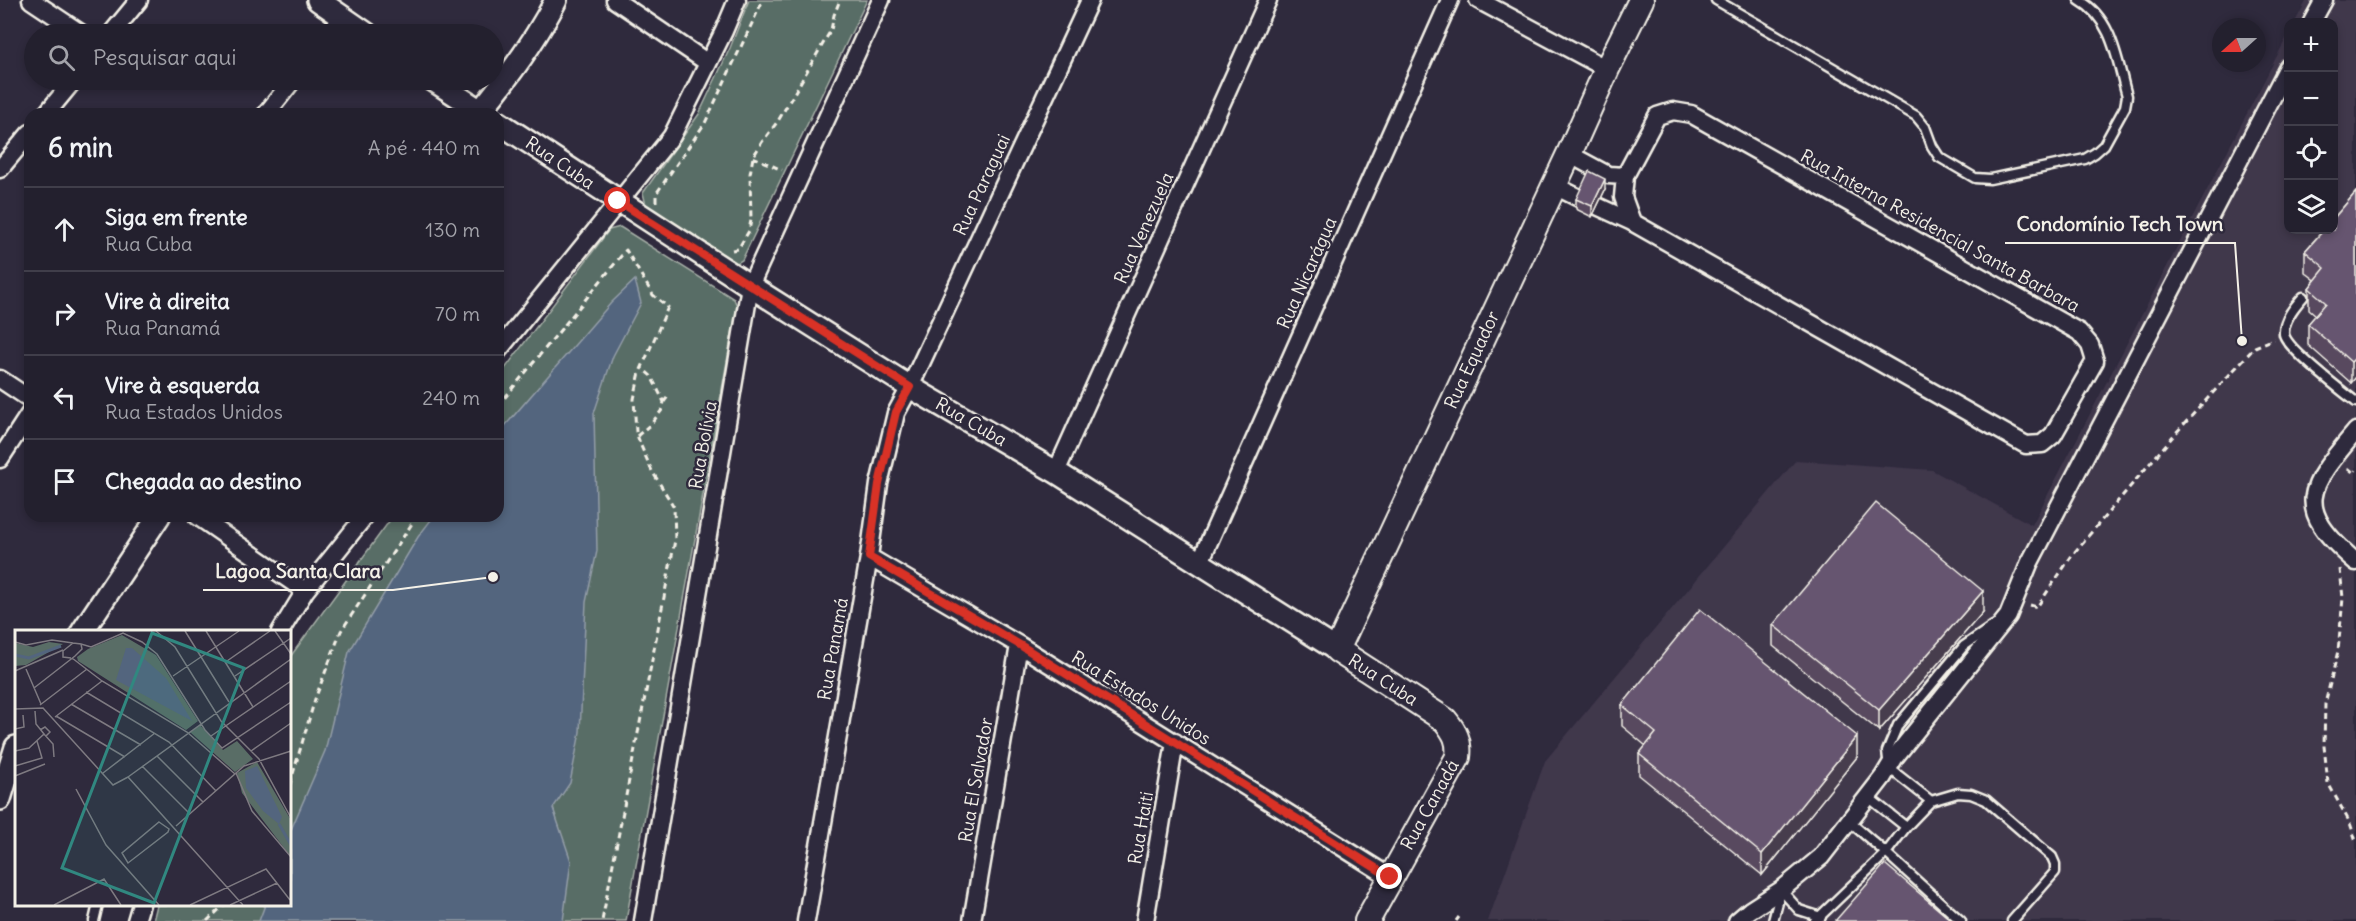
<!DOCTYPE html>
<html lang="pt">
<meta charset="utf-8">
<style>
:root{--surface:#23202e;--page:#2b2836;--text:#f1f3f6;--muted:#a3a3aa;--line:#403e4a}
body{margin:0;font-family:Delius,sans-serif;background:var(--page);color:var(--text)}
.controls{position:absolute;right:18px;top:18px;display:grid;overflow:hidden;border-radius:12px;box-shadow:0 3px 9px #0003}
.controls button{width:54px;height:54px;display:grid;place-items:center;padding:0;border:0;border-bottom:2px solid var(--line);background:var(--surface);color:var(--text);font:30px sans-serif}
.compass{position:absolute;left:2212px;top:18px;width:54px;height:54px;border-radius:50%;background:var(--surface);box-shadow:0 3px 9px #0003;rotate:249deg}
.stop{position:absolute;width:18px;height:18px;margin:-14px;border:4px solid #d93025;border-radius:50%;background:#fff}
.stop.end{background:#d93025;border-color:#fff;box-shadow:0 2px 6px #0008}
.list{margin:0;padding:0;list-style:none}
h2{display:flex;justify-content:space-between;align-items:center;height:78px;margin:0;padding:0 24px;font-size:26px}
h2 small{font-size:20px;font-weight:400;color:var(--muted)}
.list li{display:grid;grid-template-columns:39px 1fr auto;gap:18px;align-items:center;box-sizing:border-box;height:84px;padding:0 24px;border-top:2px solid var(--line)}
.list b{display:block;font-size:22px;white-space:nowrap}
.list p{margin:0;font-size:20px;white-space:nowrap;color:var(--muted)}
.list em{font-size:20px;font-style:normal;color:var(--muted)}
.icon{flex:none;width:33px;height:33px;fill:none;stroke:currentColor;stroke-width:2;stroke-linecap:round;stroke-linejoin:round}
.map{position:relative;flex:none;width:2356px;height:921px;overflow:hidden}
.search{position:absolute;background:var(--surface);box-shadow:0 3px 9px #0003;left:24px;top:24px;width:480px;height:66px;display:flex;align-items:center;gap:15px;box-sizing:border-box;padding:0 21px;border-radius:33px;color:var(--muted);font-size:22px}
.panel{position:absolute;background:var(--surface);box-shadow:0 3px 9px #0003;left:24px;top:108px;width:480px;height:414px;border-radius:18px}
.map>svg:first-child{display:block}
.built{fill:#40374c}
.green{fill:#596d66;stroke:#a6afa7;stroke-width:1.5}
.water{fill:#53657e;stroke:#939da8;stroke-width:1.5}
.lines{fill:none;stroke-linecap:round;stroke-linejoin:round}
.service-casing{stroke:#f4f1e8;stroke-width:13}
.minor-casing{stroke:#f4f1e8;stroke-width:21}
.tertiary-casing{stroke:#f4f1e8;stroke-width:26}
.secondary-casing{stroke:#f4f1e8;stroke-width:28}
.path{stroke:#f4f1e8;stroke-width:3;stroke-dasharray:6 4.5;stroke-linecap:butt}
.service{stroke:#2f2a3d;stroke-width:8}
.minor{stroke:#2f2a3d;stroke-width:16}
.tertiary{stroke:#2f2a3d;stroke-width:21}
.secondary{stroke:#2f2a3d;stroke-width:24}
.wall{fill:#58495f;stroke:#f4f1e8;stroke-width:1.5}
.shaded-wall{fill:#473c4e;stroke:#f4f1e8;stroke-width:1.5}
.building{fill:#66556f;stroke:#f4f1e8;stroke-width:1.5}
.route{stroke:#d93025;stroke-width:8}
.labels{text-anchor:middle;stroke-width:5;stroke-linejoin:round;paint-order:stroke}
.street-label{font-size:18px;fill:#f4f1e8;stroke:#2f2a3d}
.inset-river{fill:none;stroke:#53657e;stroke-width:3}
.inset-road{fill:none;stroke:#7e7a81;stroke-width:1.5}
.view{fill:#318880;fill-opacity:0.15;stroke:#318880;stroke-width:3}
.inset-edge{fill:none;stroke:#f4f1e8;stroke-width:3}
.leader{fill:none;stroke:#f4f1e8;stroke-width:2}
.callout-dot{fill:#f4f1e8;stroke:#2f2a3d;stroke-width:2}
.callout-label{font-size:20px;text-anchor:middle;font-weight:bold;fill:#f4f1e8;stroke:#2f2a3d;stroke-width:5;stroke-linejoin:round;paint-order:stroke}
</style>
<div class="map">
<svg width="2356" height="921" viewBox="0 0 2356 921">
<rect width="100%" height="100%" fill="#2f2a3d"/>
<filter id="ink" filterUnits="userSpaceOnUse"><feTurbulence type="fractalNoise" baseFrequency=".0167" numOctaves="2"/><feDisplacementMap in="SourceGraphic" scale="12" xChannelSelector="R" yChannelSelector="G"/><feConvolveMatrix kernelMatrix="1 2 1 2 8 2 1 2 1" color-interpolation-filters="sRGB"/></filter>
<g filter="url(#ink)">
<!-- built -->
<path class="built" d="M2307,0H2356V921H1488L1545,761L1796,460L1932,470L2032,525L2288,35V230H2334V22H2295Z"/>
<!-- green -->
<path class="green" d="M749,0H867L742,260L737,263L732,262L647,209L643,193L699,114L730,48Z
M620,227L734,299L737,306L626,921H153L157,905L290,904V657L393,516H498V378L609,230Z"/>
<!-- water -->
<path class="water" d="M635,280L641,303L613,356L594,413L597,551L586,602L580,732L570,783L553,808L571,861L563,921H259L265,905L290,904V832L325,751L349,652L418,537L434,516H498V434L611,303Z"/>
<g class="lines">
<defs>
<path id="service" d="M1716,0L1916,116L1925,127L1932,146L1939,157L1975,178L1990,179L2085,159L2095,153L2104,145L2125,107L2127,96C2117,61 2113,19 2079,0
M2303,297C2295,306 2283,320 2284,334C2286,348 2342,391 2356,402
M1867,796L1906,827
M1931,801L1889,768L1887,751L1898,725L1964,646L1993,626
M1781,890L1799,910L1821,917
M94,921L98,904
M1773,921L1781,891
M1815,921L1886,853L1849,821
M1961,921L1886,853L1906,827L1931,801L1958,793L1971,794L1986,800L2052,857L2055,864V872L2012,921"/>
<path id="minor" d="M31,0L82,34
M615,0L708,63
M1478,0L1607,69
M2312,22L2324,0
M111,34L139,0
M329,34L343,17
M1673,111L1691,114L2079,332L2090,345L2095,361L2053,435L2042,444L2026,445L1632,222L1623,197L1625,176L1657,116Z
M46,114L74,80
M266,114L293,80
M1569,154L1608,175L1625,176
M0,169L30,133
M1553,185L1581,199
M1597,206L1632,222
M498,351L672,136L724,31L737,0
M0,379L30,399
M2356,431C2307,489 2292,507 2356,562
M0,459L30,413
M1056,472L1268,0
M197,516L305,591
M869,557L1019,645L1390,877
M1200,562L1450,0
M280,632L305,591L365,516
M136,921L141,904
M643,921L750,286L881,0
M806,921L869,557L879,484L896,413L910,387L1090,0
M972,921L1019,645
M1145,921L1175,742
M1737,921L1750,910L1781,890L1821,857L1883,777L1895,757L2008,616L2029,564L2288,67"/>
<path id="tertiary" d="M318,0L367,34
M433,80L485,114
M478,114C508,78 535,42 556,0
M498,122L750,286L910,387L1056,472L1337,650
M82,632L159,516
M0,799L16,747"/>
<path id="secondary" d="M1367,921L1458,757C1460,741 1455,732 1445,720L1337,650L1569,154L1607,69L1641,0"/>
</defs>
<!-- service casing -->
<use href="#service" class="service-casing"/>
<!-- minor casing -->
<use href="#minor" class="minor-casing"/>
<!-- tertiary casing -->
<use href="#tertiary" class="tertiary-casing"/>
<!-- secondary casing -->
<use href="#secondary" class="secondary-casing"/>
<!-- path -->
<path class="path" d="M753,157L782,170
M656,202V194L705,123L763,0
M732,250L738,249L749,231L751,220L750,174L753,157L762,142L778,121L831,30L834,15L840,0
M664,402L669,395
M498,406L626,250L653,295L668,307L640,372L634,399L636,432L641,446L652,471L674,507L675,540L602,921
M637,436L651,424L662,410L664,402L651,376L642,368
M2348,468L2354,473L2356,470
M2340,569L2343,598L2338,651L2325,704L2324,746L2328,783L2350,823L2356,841
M2030,605L2037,607L2073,554L2174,435L2255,347L2274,339
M290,784L315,699L341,631L417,516
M207,921L225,904
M1456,921L1459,917"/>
<!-- service -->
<use href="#service" class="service"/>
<!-- minor -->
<use href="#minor" class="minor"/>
<!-- tertiary -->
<use href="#tertiary" class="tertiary"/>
<!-- secondary -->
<use href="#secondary" class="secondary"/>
</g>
<!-- wall -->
<path class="wall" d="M1605,190L1592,217L1576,209V199Z
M2356,192V377L2351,383L2308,345V324L2316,315L2309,309V288L2315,280L2305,272V251Z
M1983,612L1879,731L1773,646V625Z
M1622,705L1857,757L1762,875L1639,775V754L1646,746L1622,726Z"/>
<!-- shaded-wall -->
<path class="shaded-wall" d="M1605,179V190L1592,217V206Z
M2356,357V377L2351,383V362Z
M1983,591V612L1879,731V710Z
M1857,736V757L1762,875V854Z"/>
<!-- building -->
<path class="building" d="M1589,171L1605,179L1592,206L1576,199Z
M2356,192V357L2351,362L2308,324L2326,303L2309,288L2325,268L2305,251L2324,230H2334V218Z
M1876,503L1983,591L1879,710L1773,625Z
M1700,609L1857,736L1762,854L1639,754L1656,733L1622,705Z
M1885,864L1952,921H1835Z"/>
</g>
<g class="lines" filter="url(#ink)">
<!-- route -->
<path class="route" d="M618,201L910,387L896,412L879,484L869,557L1020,645L1390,877"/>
</g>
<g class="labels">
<!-- street labels -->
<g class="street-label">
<text transform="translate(560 163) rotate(34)" y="6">Rua Cuba</text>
<text transform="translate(982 185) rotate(-65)" y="6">Rua Paraguai</text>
<text transform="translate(1144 228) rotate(-66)" y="6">Rua Venezuela</text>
<text transform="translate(1940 231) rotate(29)" y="6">Rua Interna Residencial Santa Barbara</text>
<text transform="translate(1307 273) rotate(-66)" y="6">Rua Nicarágua</text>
<text transform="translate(1472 360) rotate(-65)" y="6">Rua Equador</text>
<text transform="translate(971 422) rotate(30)" y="6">Rua Cuba</text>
<text transform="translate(703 445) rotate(-80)" y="6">Rua Bolívia</text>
<text transform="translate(833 649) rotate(-80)" y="6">Rua Panamá</text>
<text transform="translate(1383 680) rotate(33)" y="6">Rua Cuba</text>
<text transform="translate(1141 698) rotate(32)" y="6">Rua Estados Unidos</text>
<text transform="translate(976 780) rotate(-80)" y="6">Rua El Salvador</text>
<text transform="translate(1430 805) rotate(-61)" y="6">Rua Canadá</text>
<text transform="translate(1141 828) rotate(-80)" y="6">Rua Haiti</text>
</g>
</g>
<!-- overview -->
<g transform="translate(15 630)">
<rect width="276" height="276" fill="#2f2a3d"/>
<path d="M107,5L141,25L183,91L171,100L63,31L62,27L73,19ZM34,12L48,14L11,35L0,36V13L18,17ZM185,95L208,120L222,111L238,129L220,142L175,102ZM242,132L276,190V227L227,163L222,143Z" fill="#596d66"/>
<path d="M111,18H117L151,48L177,91L101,50ZM242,136L267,187L264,194L248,181L231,158L230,141Z" fill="#53657e"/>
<path class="inset-river" d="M0,25L14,28L46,16M264,194L276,215"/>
<path class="inset-road" d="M141,1L160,17L206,91L244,129L276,188M170,1L214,72M191,1L238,77M260,1L276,24M0,12L11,15L37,10L58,13M66,14L76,17L108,3L127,12L142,24L190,100L207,118L276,72M57,28L87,51L172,102L220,144M212,31L255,1M11,39L26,74M0,41L48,20M158,46L224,1M220,46L276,8M19,58L60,26L67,19L66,14L58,13L48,21V27L56,28M71,62L154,112L201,161M56,74L126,115M25,75L72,39M0,79L28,78L98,155L113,147L228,275M41,86L110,127M40,87L87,51M0,99L9,97L8,85M25,100L30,97L35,102L31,106M29,104L38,114L39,127M196,106L276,51M0,121L14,118L29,104L21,94L20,81M236,121L276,93M142,126L188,172M0,136L27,128L22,111M127,136L175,184M88,143L140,103M221,143L237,181L276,227M0,146L30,134M113,147L276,29M61,159L91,215L144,275M144,192L154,199L153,202L113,233L107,223ZM161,196L229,136L276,121M39,275L89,249L106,275M175,275L251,239L275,270M215,275L262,253"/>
<path class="view" d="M137,3L229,38L139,273L47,238Z"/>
<rect width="276" height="276" class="inset-edge"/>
</g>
<!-- callouts -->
<path class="leader" d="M2242 341L2235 243H2005M493 577L393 590H203"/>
<g class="callout-dot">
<circle cx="2242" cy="341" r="6"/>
<circle cx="493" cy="577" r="6"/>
</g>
<g class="callout-label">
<text x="2120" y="231">Condomínio Tech Town</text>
<text x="298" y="578">Lagoa Santa Clara</text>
</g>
</svg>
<div class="controls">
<button>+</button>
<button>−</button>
<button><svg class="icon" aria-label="locate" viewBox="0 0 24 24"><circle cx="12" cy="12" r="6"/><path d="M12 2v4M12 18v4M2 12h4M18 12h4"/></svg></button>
<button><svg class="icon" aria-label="layers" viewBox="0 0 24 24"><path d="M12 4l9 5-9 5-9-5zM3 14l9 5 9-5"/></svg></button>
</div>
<svg class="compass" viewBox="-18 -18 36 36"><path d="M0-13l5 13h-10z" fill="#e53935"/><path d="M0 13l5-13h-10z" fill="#a3a3aa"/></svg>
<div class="stop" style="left:618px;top:201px"></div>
<div class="stop end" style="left:1390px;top:877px"></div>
<div class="search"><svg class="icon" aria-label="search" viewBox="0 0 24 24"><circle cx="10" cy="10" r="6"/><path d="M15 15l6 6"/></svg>Pesquisar aqui</div>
<section class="panel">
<h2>6 min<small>A pé · 440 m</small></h2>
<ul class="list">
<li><svg class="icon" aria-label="ahead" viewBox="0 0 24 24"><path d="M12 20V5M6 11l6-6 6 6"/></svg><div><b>Siga em frente</b><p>Rua Cuba</p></div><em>130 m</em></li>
<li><svg class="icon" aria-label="right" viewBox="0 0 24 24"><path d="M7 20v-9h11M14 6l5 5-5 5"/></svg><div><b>Vire à direita</b><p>Rua Panamá</p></div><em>70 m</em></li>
<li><svg class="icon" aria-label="left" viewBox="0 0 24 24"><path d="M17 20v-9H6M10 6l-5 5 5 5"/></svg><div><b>Vire à esquerda</b><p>Rua Estados Unidos</p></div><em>240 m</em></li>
<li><svg class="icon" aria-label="arrive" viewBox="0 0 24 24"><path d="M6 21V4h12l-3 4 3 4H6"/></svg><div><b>Chegada ao destino</b></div></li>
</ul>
</section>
</div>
